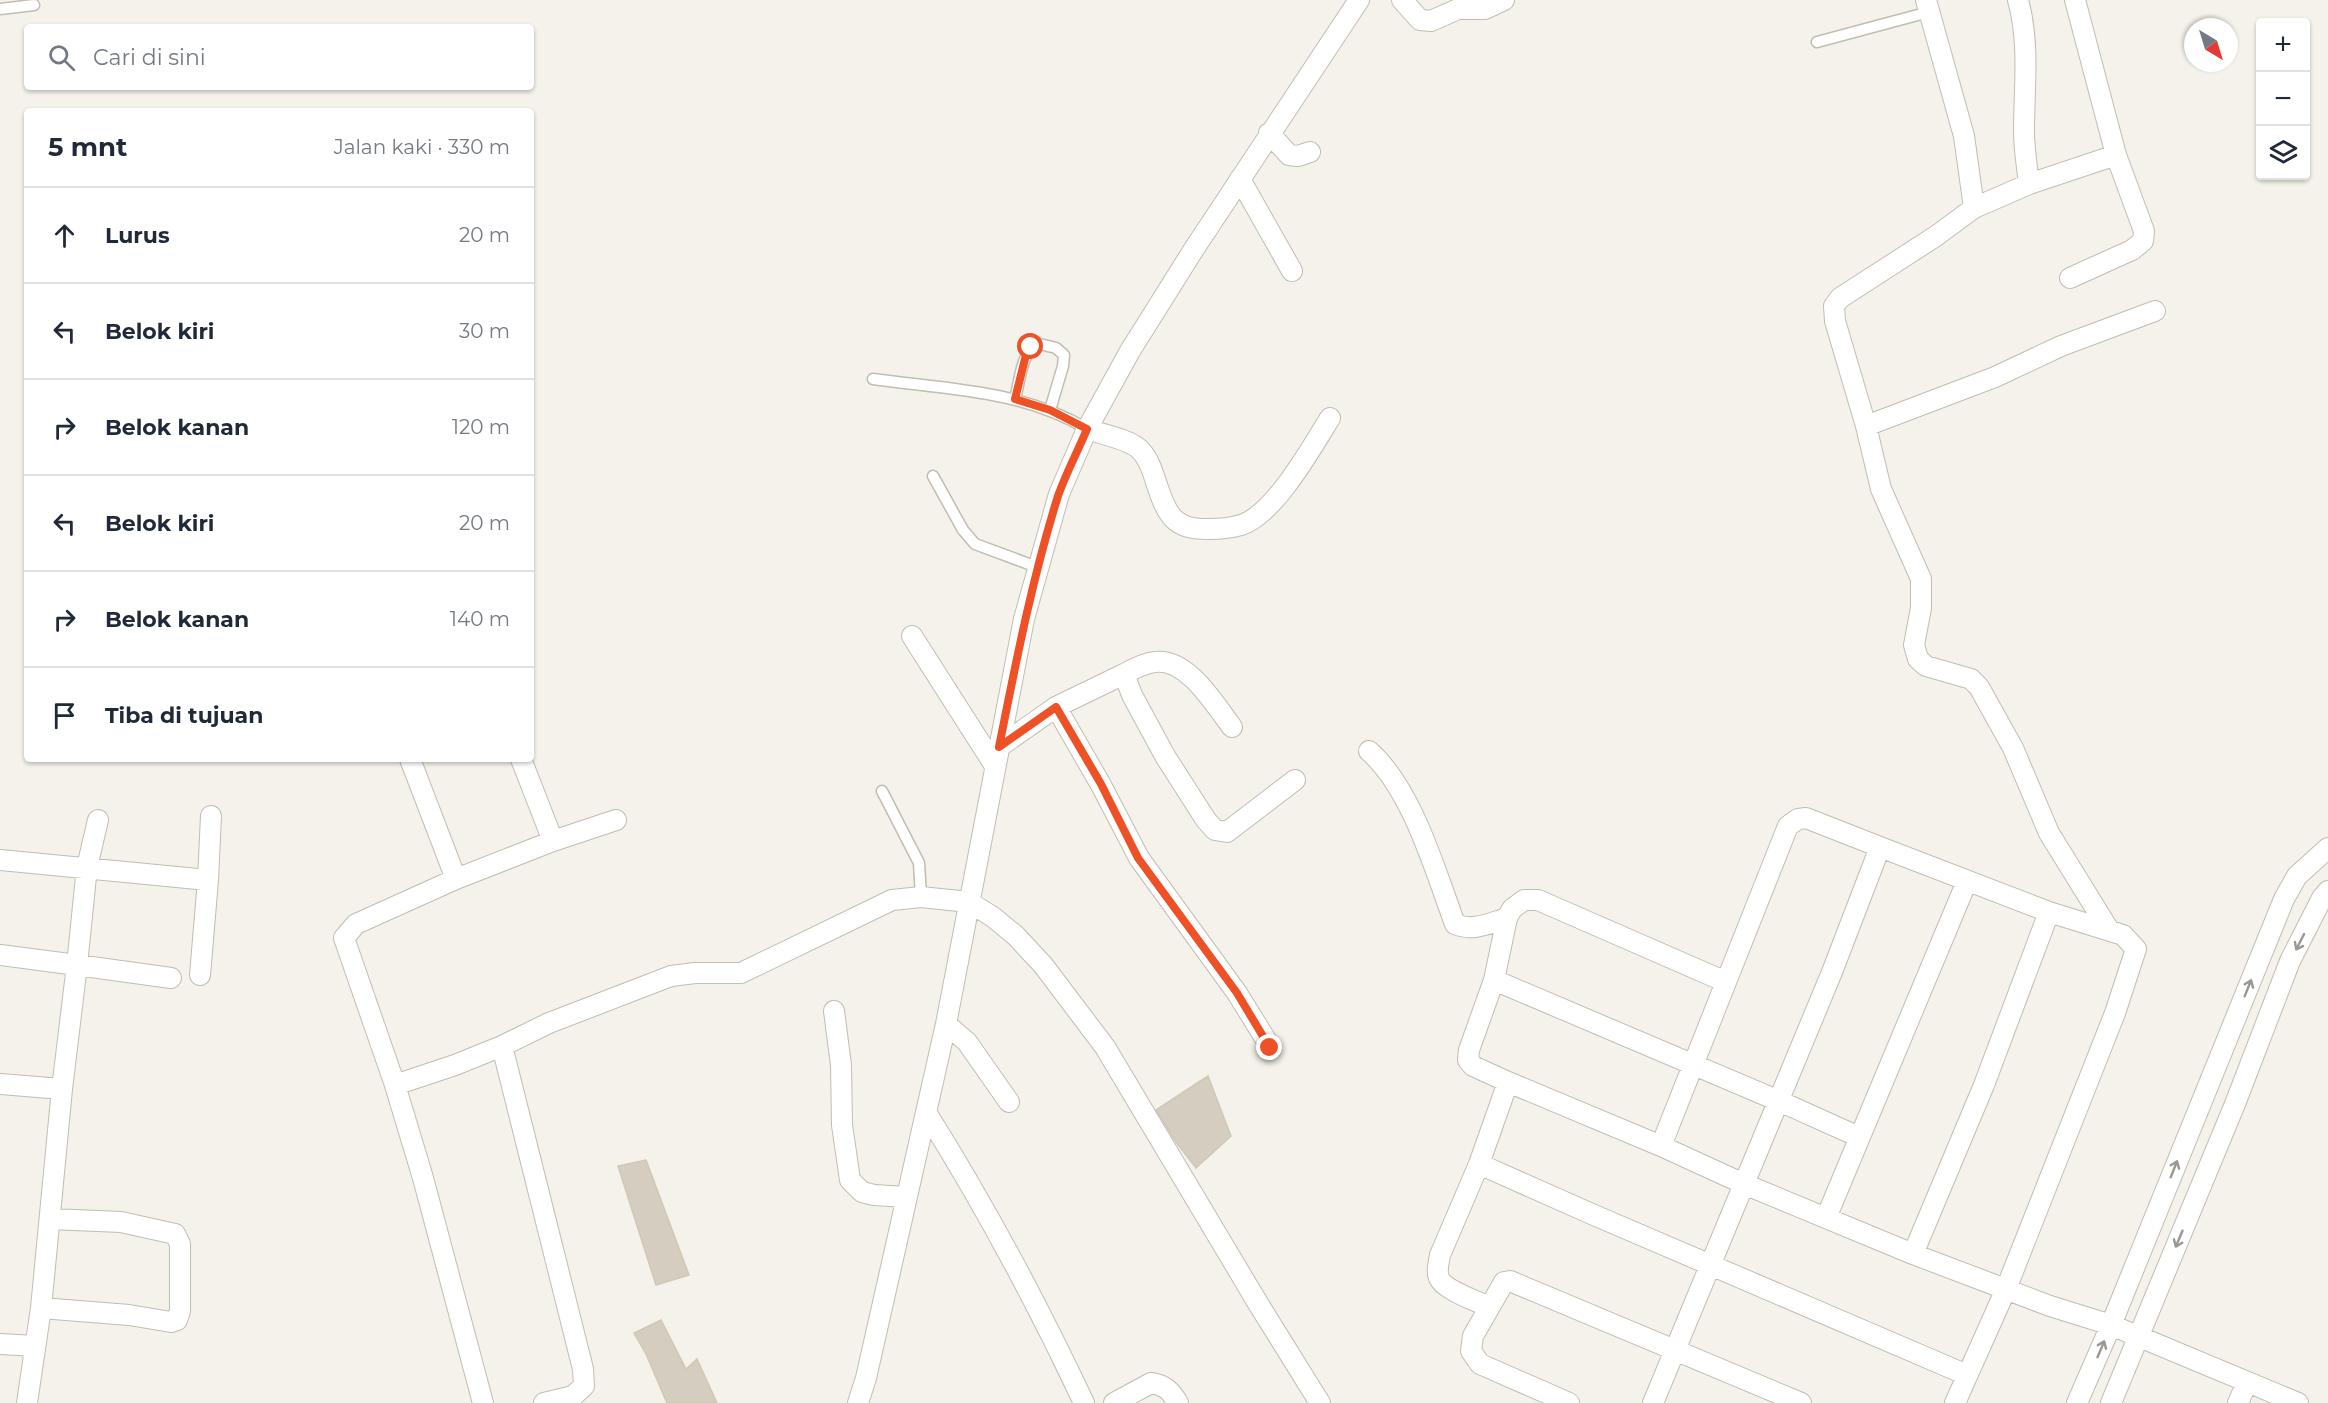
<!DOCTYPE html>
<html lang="id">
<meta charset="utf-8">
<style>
:root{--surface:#fff;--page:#f6f6f7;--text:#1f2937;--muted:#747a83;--line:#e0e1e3}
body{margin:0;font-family:Montserrat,sans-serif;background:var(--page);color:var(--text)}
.controls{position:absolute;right:18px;top:18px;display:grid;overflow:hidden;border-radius:6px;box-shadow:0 2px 4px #0004}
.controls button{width:54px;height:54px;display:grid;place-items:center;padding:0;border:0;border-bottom:2px solid var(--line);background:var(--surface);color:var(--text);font:30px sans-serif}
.compass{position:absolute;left:2184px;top:18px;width:54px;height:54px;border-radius:50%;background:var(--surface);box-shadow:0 2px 4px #0004;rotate:142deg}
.stop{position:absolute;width:18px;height:18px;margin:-14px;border:4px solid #ef5126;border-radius:50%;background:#fff}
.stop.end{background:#ef5126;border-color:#fff;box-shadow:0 2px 6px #0008}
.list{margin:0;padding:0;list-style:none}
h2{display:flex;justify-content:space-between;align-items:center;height:78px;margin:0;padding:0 24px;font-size:26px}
h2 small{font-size:20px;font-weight:400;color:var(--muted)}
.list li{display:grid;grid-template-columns:39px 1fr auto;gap:18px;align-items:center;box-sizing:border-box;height:96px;padding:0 24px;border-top:2px solid var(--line)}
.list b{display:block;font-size:22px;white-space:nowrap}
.list em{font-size:20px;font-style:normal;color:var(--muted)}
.icon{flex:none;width:33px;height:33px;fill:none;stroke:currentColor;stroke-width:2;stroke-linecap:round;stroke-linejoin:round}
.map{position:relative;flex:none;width:2328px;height:1403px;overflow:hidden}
.search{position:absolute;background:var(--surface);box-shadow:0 2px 4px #0004;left:24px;top:24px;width:510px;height:66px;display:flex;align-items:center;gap:15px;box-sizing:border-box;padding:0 21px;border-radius:6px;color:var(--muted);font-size:22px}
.panel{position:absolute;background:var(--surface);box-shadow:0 2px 4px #0004;left:24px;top:108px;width:510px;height:654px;border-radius:6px}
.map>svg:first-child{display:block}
.building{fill:#d5cec0;stroke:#d0c7b4;stroke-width:1.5}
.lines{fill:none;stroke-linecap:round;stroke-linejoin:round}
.lane-casing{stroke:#c2bdb0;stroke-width:13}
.street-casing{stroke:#c2bdb0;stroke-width:22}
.lane{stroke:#fff;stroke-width:10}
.street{stroke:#fff;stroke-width:20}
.oneway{stroke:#9a9892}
.route{stroke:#ef5126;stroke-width:8}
</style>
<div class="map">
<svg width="2328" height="1403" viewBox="0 0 2328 1403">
<rect width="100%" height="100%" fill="#f4f2ea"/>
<!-- building -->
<path class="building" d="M1208,1076L1231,1136L1196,1168L1176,1142L1156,1110Z
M646,1160L689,1275L656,1285L618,1166Z
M661,1320L686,1369L697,1359L717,1403H667L646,1354L634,1333Z"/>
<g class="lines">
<defs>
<path id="lane" d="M0,9L34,5
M1817,42L1929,12
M873,379C945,389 1023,390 1087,429
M1015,399C1020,380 1021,356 1036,343L1056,348L1064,355L1063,366L1050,410
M933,476L963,530L975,544L1037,567
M882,791L919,863L921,897"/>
<path id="street" d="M1402,0L1420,20L1431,21L1458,9H1485L1504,0
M1926,0L1964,136L1974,208
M2018,0C2030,43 2024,88 2024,132C2024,149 2027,166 2029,184
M1269,133L1289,155L1298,156L1310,152
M1240,179L1292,271
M2070,278L2132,250L2143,241L2144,231L2116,155L2075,0
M1866,426L1995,377L2061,346L2155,311
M1087,429C1102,434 1127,439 1138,448C1156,463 1156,498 1172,517C1182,528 1195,529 1209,529C1220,529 1231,528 1241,525C1274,515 1312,447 1330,418
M912,636L995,766
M1124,674C1133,669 1144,663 1155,662C1187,657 1215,705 1232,727
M1056,707L1101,785L1139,858L1237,993L1271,1048
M999,747L1056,707L1124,674L1132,695L1165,756L1206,820L1215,830L1227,832L1295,780
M1369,751C1412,789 1435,870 1455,924C1473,932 1490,923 1507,918
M410,759L456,879
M521,759L553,841
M0,860L208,880L200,975
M208,880L211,816
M2109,930L2049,833L2013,748L1979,687L1971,679L1926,666L1918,659L1914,645L1921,608V579L1881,489L1866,426L1835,321L1834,306L1840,298L1936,236L1974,208L2029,184L2116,155
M0,955L77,965L87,867L98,820
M1494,980L1779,1101L1859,1137
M834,1011L841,1065L842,1125L850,1180L862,1192L874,1195L906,1197
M946,1024L967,1042L1009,1102
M1508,1082L1473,1066L1468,1060L1469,1050L1494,980L1507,918L1512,909L1524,900H1538L1726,982L1788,826L1798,819L1806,818L1880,847
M0,1084L62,1089L41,1308L27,1403
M395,1085L455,1065L502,1046
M62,1089L77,965L171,978
M926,1112C985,1206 1037,1303 1084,1403
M1661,1146L1726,982
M1479,1164L1508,1082L1661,1146L1744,1184L1913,1254L1984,1085L2049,912
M1826,1218L1967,881
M1913,1254L2050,1306L2111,1325L2298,1403
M1489,1307C1477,1301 1444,1290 1439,1278C1436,1271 1439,1262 1440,1255L1479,1164L1594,1215L1967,1375
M41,1308L129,1315L171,1322L177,1320L180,1311V1244L175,1234L121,1222L50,1219
M0,1344L35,1346
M483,1403L423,1178L395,1085L344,938L356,924L456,879L553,841L616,820
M544,1403L573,1396L584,1386L583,1369L502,1046L549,1023L671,976L695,973H741L892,900L921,897L969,902L993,917L1016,936L1043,965L1105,1047L1259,1305L1320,1403
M858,1403L866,1378L946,1024L1024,619L1059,494L1087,429L1130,351L1194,249L1359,0
M1114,1403L1151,1383C1165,1385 1171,1391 1178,1403
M1569,1403L1480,1364L1471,1351L1473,1336L1504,1282L1510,1281L1801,1403
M1653,1403L1832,972L1880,847L2049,912L2123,935L2136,949L2115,1013L2006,1289L1955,1403
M2077,1403L2111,1325L2284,899L2297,876L2328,848
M2111,1403L2235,1104L2290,961L2322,898L2328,891
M2238,1403L2247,1382"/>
</defs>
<!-- lane casing -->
<use href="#lane" class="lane-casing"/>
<!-- street casing -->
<use href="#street" class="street-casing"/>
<!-- lane -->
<use href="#lane" class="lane"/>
<!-- street -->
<use href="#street" class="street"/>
</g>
<!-- one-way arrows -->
<defs><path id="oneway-shaft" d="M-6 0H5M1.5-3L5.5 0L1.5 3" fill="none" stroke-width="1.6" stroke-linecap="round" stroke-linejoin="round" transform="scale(1.5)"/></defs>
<g class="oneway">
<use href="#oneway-shaft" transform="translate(2300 942) rotate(117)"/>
<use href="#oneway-shaft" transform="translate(2248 988) rotate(-68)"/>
<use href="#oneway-shaft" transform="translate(2174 1169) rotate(-68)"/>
<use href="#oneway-shaft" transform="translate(2179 1239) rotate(113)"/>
<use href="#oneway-shaft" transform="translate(2101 1349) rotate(-67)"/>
</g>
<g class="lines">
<!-- route -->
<path class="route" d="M1031,347L1026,355L1015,399L1050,410L1087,429C1078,451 1066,473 1058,496C1032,579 1016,662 999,747L1056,707L1101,784L1138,858L1237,993L1270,1048"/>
</g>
</svg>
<div class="controls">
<button>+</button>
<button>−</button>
<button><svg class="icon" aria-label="layers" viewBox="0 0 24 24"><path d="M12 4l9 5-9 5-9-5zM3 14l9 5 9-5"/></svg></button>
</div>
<svg class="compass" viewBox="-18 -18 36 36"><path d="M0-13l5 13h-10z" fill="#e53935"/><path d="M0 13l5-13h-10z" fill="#747a83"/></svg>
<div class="stop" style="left:1031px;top:347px"></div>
<div class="stop end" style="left:1270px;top:1048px"></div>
<div class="search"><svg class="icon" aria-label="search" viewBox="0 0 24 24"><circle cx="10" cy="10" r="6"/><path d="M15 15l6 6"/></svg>Cari di sini</div>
<section class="panel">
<h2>5 mnt<small>Jalan kaki · 330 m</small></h2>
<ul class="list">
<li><svg class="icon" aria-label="ahead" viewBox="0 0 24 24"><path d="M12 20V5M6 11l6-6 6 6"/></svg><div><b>Lurus</b></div><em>20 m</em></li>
<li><svg class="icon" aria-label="left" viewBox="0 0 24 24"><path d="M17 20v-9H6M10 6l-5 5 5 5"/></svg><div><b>Belok kiri</b></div><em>30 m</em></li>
<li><svg class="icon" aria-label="right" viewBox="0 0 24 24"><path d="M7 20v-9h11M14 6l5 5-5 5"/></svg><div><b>Belok kanan</b></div><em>120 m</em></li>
<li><svg class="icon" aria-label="left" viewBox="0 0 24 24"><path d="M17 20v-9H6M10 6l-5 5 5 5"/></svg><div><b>Belok kiri</b></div><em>20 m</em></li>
<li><svg class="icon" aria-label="right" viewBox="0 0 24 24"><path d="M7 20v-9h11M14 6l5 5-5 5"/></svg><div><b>Belok kanan</b></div><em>140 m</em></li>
<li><svg class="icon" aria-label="arrive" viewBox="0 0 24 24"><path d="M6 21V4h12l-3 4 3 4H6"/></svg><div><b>Tiba di tujuan</b></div></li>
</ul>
</section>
</div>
